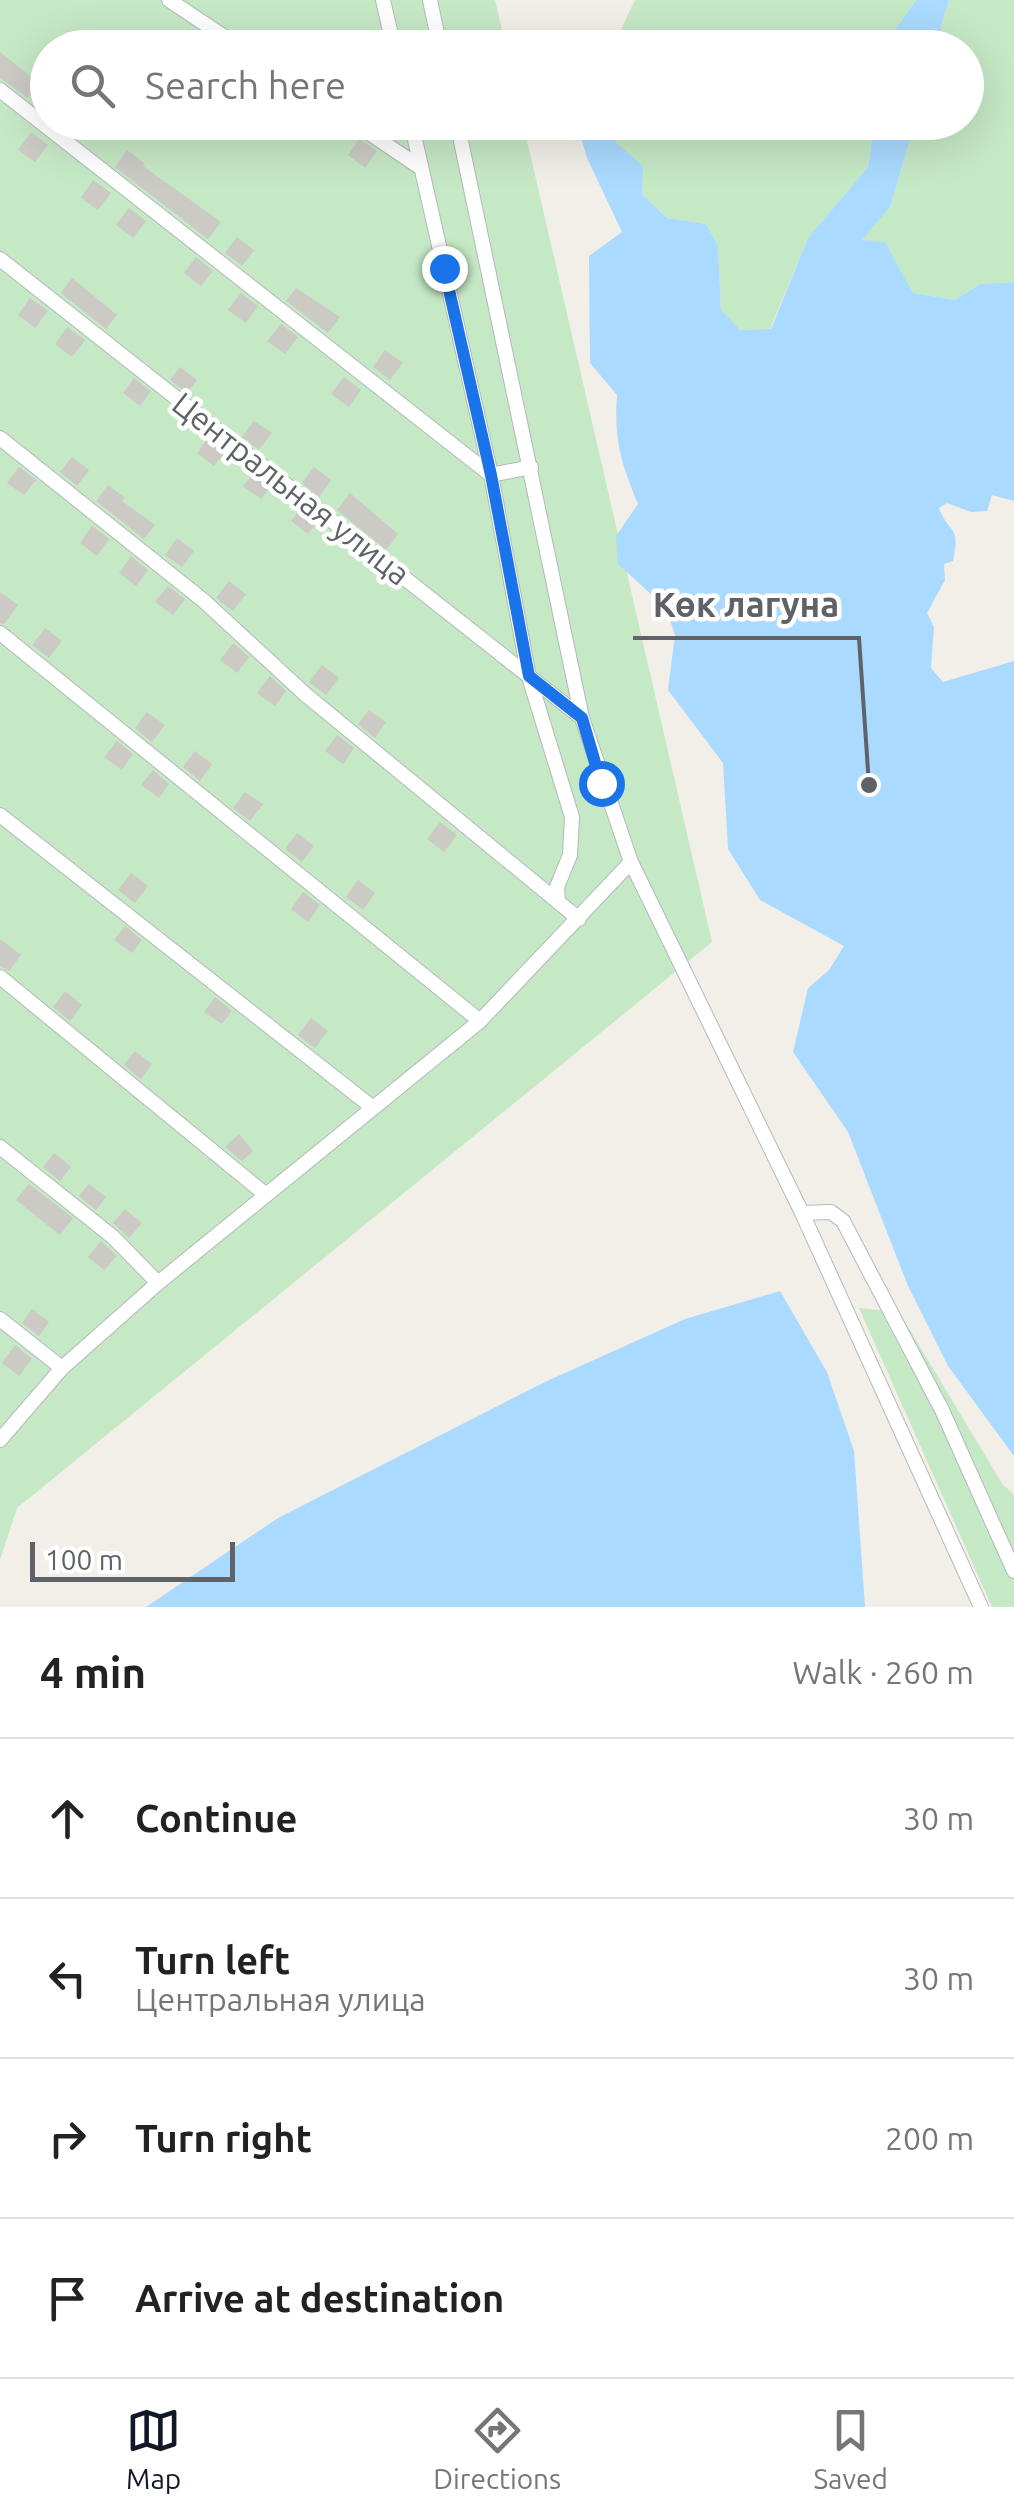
<!DOCTYPE html>
<meta charset="utf-8">
<style>
:root{--surface:#fff;--page:#f6f6f6;--text:#222;--muted:#767676;--line:#e0e0e0;--accent:#111827}
body{margin:0;font-family:Ubuntu,sans-serif;background:var(--page);color:var(--text)}
.scale{position:absolute;left:30px;bottom:25px;width:205px;box-sizing:border-box;padding-left:10px;border:5px solid #5f6368;border-top:0;font-size:28px;line-height:35px;white-space:nowrap;color:#5f6368;-webkit-text-stroke:8px #fff;paint-order:stroke}
.stop{position:absolute;width:30px;height:30px;margin:-22px;border:8px solid #1a73e8;border-radius:50%;background:#fff}
.stop.end{background:#1a73e8;border-color:#fff;box-shadow:0 2px 10px #0008}
.list{margin:0;padding:0;list-style:none}
h2{display:flex;justify-content:space-between;align-items:center;height:130px;margin:0;padding:0 40px;font-size:42px}
h2 small{font-size:32px;font-weight:400;color:var(--muted)}
.list li{display:grid;grid-template-columns:65px 1fr auto;gap:30px;align-items:center;box-sizing:border-box;height:160px;padding:0 40px;border-top:2px solid var(--line)}
.list b{display:block;font-size:38px;white-space:nowrap}
.list p{margin:0;font-size:32px;white-space:nowrap;color:var(--muted)}
.list em{font-size:32px;font-style:normal;color:var(--muted)}
.icon{flex:none;width:55px;height:55px;fill:none;stroke:currentColor;stroke-width:2;stroke-linecap:round;stroke-linejoin:round}
.map{position:relative;flex:none;width:1014px;height:1607px;overflow:hidden}
.search{position:absolute;background:var(--surface);box-shadow:0 10px 40px #0002;left:30px;right:30px;top:30px;height:110px;display:flex;align-items:center;gap:25px;box-sizing:border-box;padding:0 35px;border-radius:55px;color:var(--muted);font-size:38px}
.sheet{height:770px;background:var(--surface)}
nav{display:flex;justify-content:space-around;align-items:center;box-sizing:border-box;height:140px;border-top:2px solid var(--line);background:var(--surface);font-size:28px;color:var(--muted)}
nav a{display:grid;justify-items:center;gap:5px}
nav .on{color:var(--accent)}
.map>svg:first-child{display:block}
.green{fill:#c5e8c5}
.water{fill:#aadaff}
.building{fill:#cccac5}
.lines{fill:none;stroke-linecap:round;stroke-linejoin:round}
.street-casing{stroke:#b5b8bc;stroke-width:16}
.street{stroke:#fff;stroke-width:14}
.route{stroke:#1a73e8;stroke-width:12}
.labels{text-anchor:middle;stroke-width:9;stroke-linejoin:round;paint-order:stroke}
.street-label{font-size:32px;fill:#5f6368;stroke:#fff}
.leader{fill:none;stroke:#5f6368;stroke-width:4}
.callout-dot{fill:#5f6368;stroke:#fff;stroke-width:4}
.callout-label{font-size:35px;text-anchor:middle;font-weight:bold;fill:#5f6368;stroke:#fff;stroke-width:9;stroke-linejoin:round;paint-order:stroke}
</style>
<div class="map">
<svg width="1014" height="1607" viewBox="0 0 1014 1607">
<rect width="100%" height="100%" fill="#f1efe8"/>
<!-- green -->
<path class="green" d="M0,0H495L506,47L48,48V122L523,123L712,942L17,1508L0,1560Z
M635,0H916L883,47L612,48Z
M949,0H1014V282L980,284L955,300L913,293L885,243L861,240L890,207L915,123L966,122V48L935,47Z
M603,122L874,123L868,167L808,238L770,329L740,330L721,309L718,246L706,224L667,218L642,194L603,130Z
M859,1308L899,1312L1003,1485L1014,1494V1607H992Z"/>
<!-- water -->
<path class="water" d="M916,0H949L935,47H883Z
M577,123H603V131L643,166L642,194L667,218L706,224L718,246L721,309L740,330L771,329L808,238L868,167L874,123H915L890,207L862,240L885,242L913,293L955,300L980,284L1014,282V501L992,495L987,511L971,512L947,503L939,508C949,535 961,524 953,561L944,564L945,580L927,613L934,627L931,668L943,682L1014,661V1456L948,1366L908,1286L848,1132L793,1052L808,988L829,970L844,946L760,900L728,849L723,763L668,690L675,635L666,608L618,564L616,536L638,504C621,462 614,441 617,395L590,363L589,256L622,232L587,158Z
M780,1291L827,1372L854,1451L865,1607H146L278,1518L547,1381L685,1319Z"/>
<!-- building -->
<path class="building" d="M0,52L39,83L28,98L0,78Z
M31,132L48,145L35,162L18,150Z
M359,139L377,151L365,168L348,155Z
M127,150L144,163L143,166L221,222L208,239L115,167Z
M93,180L111,193L98,210L81,198Z
M129,208L146,221L133,238L116,225Z
M237,237L254,250L242,266L225,253Z
M196,257L213,271L201,286L184,273Z
M72,278L117,315L106,329L61,293Z
M296,288L340,317L328,333L286,301Z
M241,293L258,306L246,323L228,310Z
M30,298L48,311L35,328L18,315Z
M281,324L298,337L285,354L267,341Z
M67,327L85,340L72,357L55,344Z
M385,350L403,363L390,380L373,367Z
M180,367L197,380L187,393L170,380Z
M344,377L361,390L349,407L331,394Z
M134,378L151,391L140,406L123,393Z
M254,421L272,433L259,450L242,437Z
M209,437L226,451L214,466L197,453Z
M72,457L89,470L77,486L60,472Z
M19,467L36,480L24,495L7,483Z
M314,467L331,480L319,497L302,483Z
M254,473L271,486L261,499L243,486Z
M108,485L125,498L122,501L155,525L144,539L96,501Z
M350,493L398,534L386,550L337,510Z
M300,509L317,522L308,534L291,521Z
M92,526L109,539L97,556L80,543Z
M177,538L194,551L182,567L165,555Z
M131,556L148,570L136,586L119,573Z
M229,581L246,594L233,611L216,598Z
M168,586L185,599L173,615L155,602Z
M0,592L18,605L4,624L0,623Z
M45,628L62,641L49,658L32,645Z
M233,643L249,657L237,673L220,660Z
M322,665L339,678L326,695L309,682Z
M270,676L286,691L275,706L257,693Z
M369,710L386,722L375,738L358,724Z
M147,712L165,725L152,742L135,728Z
M337,735L354,748L343,764L325,751Z
M117,741L133,754L122,770L104,757Z
M195,751L212,764L200,781L183,767Z
M153,770L169,784L159,798L141,785Z
M245,792L263,804L250,821L233,808Z
M440,822L457,835L444,852L427,839Z
M297,833L314,846L302,862L285,849Z
M131,873L148,886L135,903L118,890Z
M358,880L375,893L363,910L346,897Z
M303,892L320,905L308,922L291,909Z
M125,926L142,940L132,953L114,940Z
M0,939L21,955L9,971L0,966Z
M65,991L82,1005L70,1021L53,1007Z
M215,997L232,1011L222,1024L204,1012Z
M311,1018L328,1031L315,1048L298,1035Z
M135,1051L152,1064L141,1079L124,1065Z
M239,1134L253,1151L242,1161L225,1147Z
M54,1153L71,1167L60,1181L43,1167Z
M29,1184L73,1218L60,1235L16,1200Z
M89,1184L106,1197L96,1210L79,1196Z
M125,1209L142,1223L129,1238L113,1223Z
M101,1241L117,1256L104,1270L88,1257Z
M32,1309L49,1322L39,1336L22,1323Z
M15,1345L32,1359L19,1376L2,1363Z"/>
<g class="lines">
<defs>
<path id="street" d="M169,0L241,48
M383,0L394,48
M430,0L440,48
M0,90L491,475L531,467
M353,122L421,168
M411,122L491,475L529,677L572,817L570,855L557,887L558,901
M457,122L582,718L631,862L802,1213L981,1607
M0,259L582,718
M0,438L204,601L306,695L579,919
M0,633L480,1021
M0,815L372,1107
M0,977L265,1194
M0,1147L113,1237L158,1283
M802,1213L831,1212L843,1221L942,1410L1014,1571
M0,1319L62,1368
M0,1440L62,1368L158,1283L480,1021L631,862"/>
</defs>
<!-- street casing -->
<use href="#street" class="street-casing"/>
<!-- street -->
<use href="#street" class="street"/>
</g>
<g class="lines">
<!-- route -->
<path class="route" d="M444,268L491,475L529,676L582,718L601,783"/>
</g>
<g class="labels">
<!-- street labels -->
<g class="street-label">
<text transform="translate(291 489) rotate(38)" y="11">Центральная улица</text>
</g>
</g>
<!-- callouts -->
<path class="leader" d="M869 785L859 638H633"/>
<circle class="callout-dot" cx="869" cy="785" r="10"/>
<g class="callout-label">
<text x="746" y="617">Көк лагуна</text>
</g>
</svg>
<div class="scale">100 m</div>
<div class="stop" style="left:601px;top:783px"></div>
<div class="stop end" style="left:444px;top:268px"></div>
<div class="search"><svg class="icon" aria-label="search" viewBox="0 0 24 24"><circle cx="10" cy="10" r="6"/><path d="M15 15l6 6"/></svg>Search here</div>
</div>
<section class="sheet">
<h2>4 min<small>Walk · 260 m</small></h2>
<ul class="list">
<li><svg class="icon" aria-label="ahead" viewBox="0 0 24 24"><path d="M12 20V5M6 11l6-6 6 6"/></svg><div><b>Continue</b></div><em>30 m</em></li>
<li><svg class="icon" aria-label="left" viewBox="0 0 24 24"><path d="M17 20v-9H6M10 6l-5 5 5 5"/></svg><div><b>Turn left</b><p>Центральная улица</p></div><em>30 m</em></li>
<li><svg class="icon" aria-label="right" viewBox="0 0 24 24"><path d="M7 20v-9h11M14 6l5 5-5 5"/></svg><div><b>Turn right</b></div><em>200 m</em></li>
<li><svg class="icon" aria-label="arrive" viewBox="0 0 24 24"><path d="M6 21V4h12l-3 4 3 4H6"/></svg><div><b>Arrive at destination</b></div></li>
</ul>
</section>
<nav>
<a class="on"><svg class="icon" aria-label="map" viewBox="0 0 24 24"><path d="M3 6l6-2 6 2 6-2v14l-6 2-6-2-6 2zM9 4v14M15 6v14"/></svg>Map</a>
<a><svg class="icon" aria-label="directions" viewBox="0 0 24 24"><path d="M12 3l9 9-9 9-9-9zM9 14v-3h6M13 9l2 2-2 2"/></svg>Directions</a>
<a><svg class="icon" aria-label="saved" viewBox="0 0 24 24"><path d="M7 4h10v16l-5-4-5 4z"/></svg>Saved</a>
</nav>
